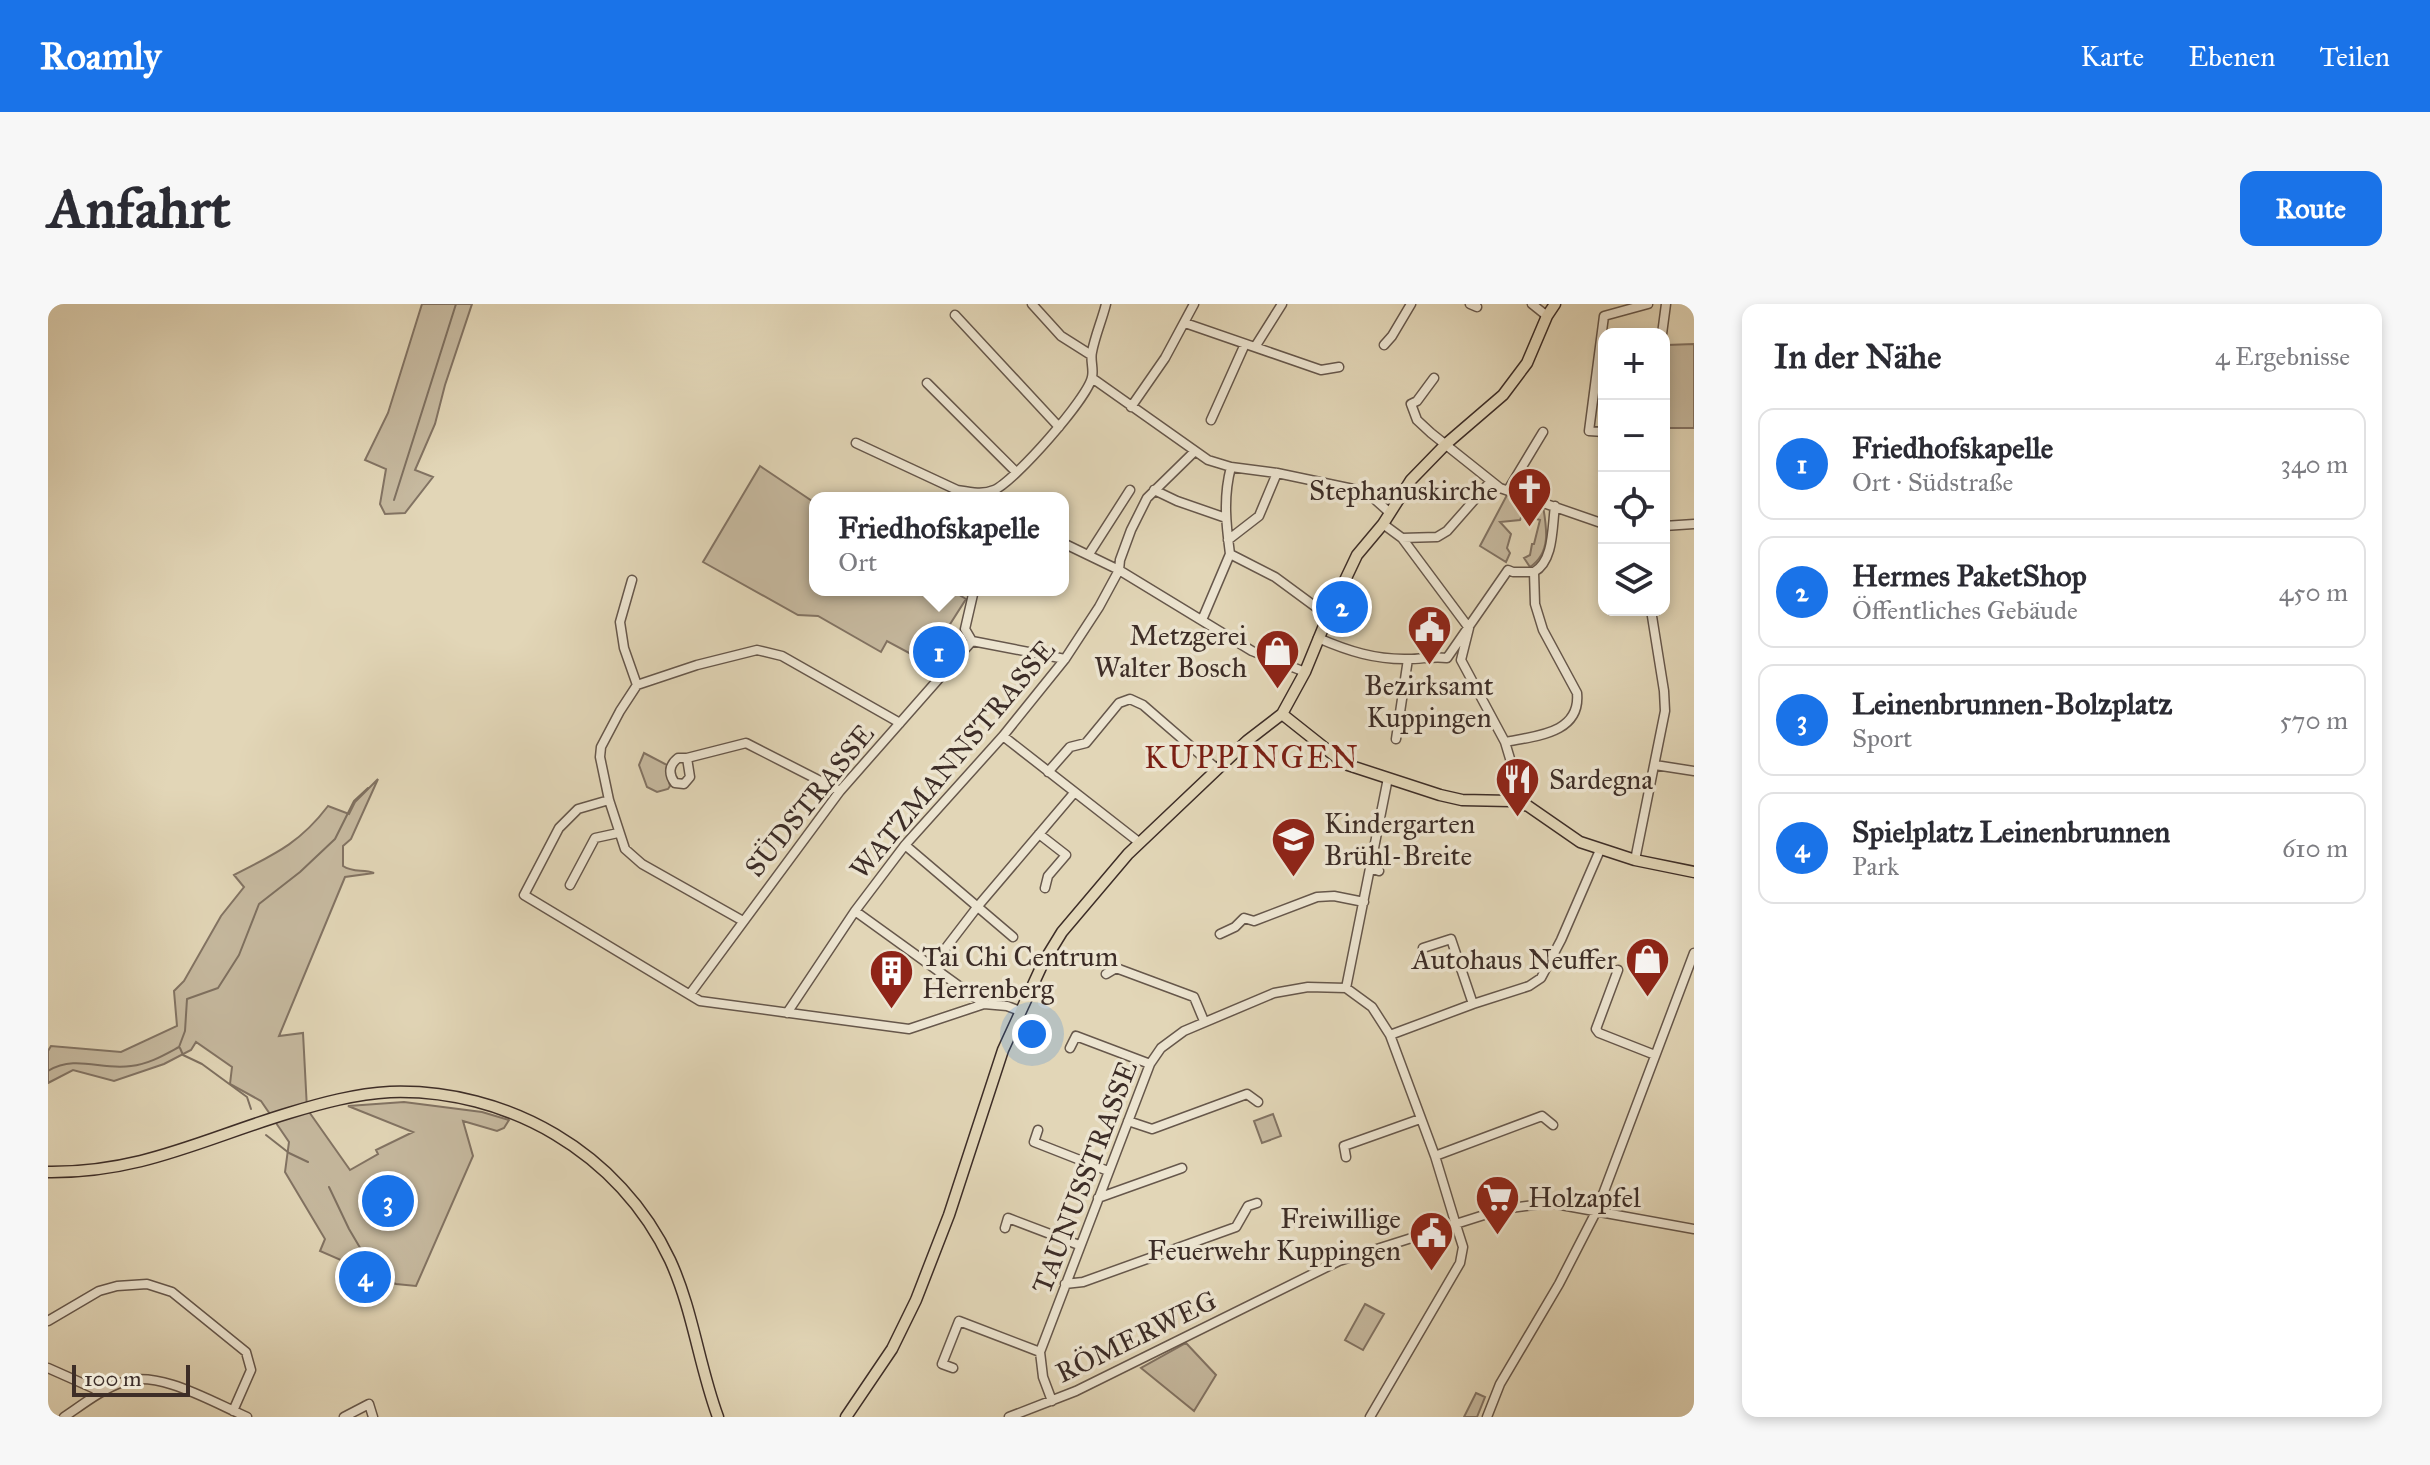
<!DOCTYPE html>
<html lang="de">
<meta charset="utf-8">
<style>
:root{--surface:#fff;--page:#f7f7f7;--text:#2b2b33;--muted:#7c7c81;--line:#e1e1e2;--accent:#1a73e8}
body{margin:0;font-family:"IM FELL Great Primer",serif;background:var(--page);color:var(--text)}
.controls{position:absolute;right:24px;top:24px;display:grid;overflow:hidden;border-radius:16px;box-shadow:0 4px 12px #0003}
.controls button{width:72px;height:72px;display:grid;place-items:center;padding:0;border:0;border-bottom:2px solid var(--line);background:var(--surface);color:var(--text);font:40px sans-serif}
.scale{position:absolute;left:24px;bottom:20px;width:118px;box-sizing:border-box;padding-left:8px;border:4px solid #3d2d27;border-top:0;font-size:22px;line-height:28px;white-space:nowrap;color:#3d2d27;-webkit-text-stroke:6px #ece4d0;paint-order:stroke}
.you{position:absolute;left:984px;top:730px;width:28px;height:28px;margin:-20px;border:6px solid #fff;border-radius:50%;background:#1a73e8;box-shadow:0 0 0 12px #1a73e833}
.badge{display:grid;place-items:center;width:52px;height:52px;border-radius:50%;background:var(--accent);color:#fff;font-size:26px;font-weight:700}
.pin{position:absolute;translate:-50% -50%;border:4px solid #fff;box-shadow:0 2px 8px #0006}
.popup{position:absolute;left:761px;top:188px;width:260px;height:104px;box-sizing:border-box;display:grid;place-content:center;border-radius:16px;background:var(--surface);filter:drop-shadow(0 2px 6px #0005);font-size:26px;white-space:nowrap;color:var(--muted)}
.popup b{font-size:30px;color:var(--text)}
.popup::after{content:'';position:absolute;left:50%;top:100%;margin-left:-16px;border:16px solid transparent;border-top-color:var(--surface)}
.list{margin:0;padding:0;list-style:none}
h2{display:flex;justify-content:space-between;align-items:center;height:104px;margin:0;padding:0 32px;font-size:34px}
h2 small{font-size:26px;font-weight:400;color:var(--muted)}
.list li{display:grid;grid-template-columns:52px 1fr auto;gap:24px;align-items:center;box-sizing:border-box;height:112px;margin:0 16px 16px;padding:0 16px;border:2px solid var(--line);border-radius:16px}
.list b{display:block;font-size:30px;white-space:nowrap}
.list p{margin:0;font-size:26px;white-space:nowrap;color:var(--muted)}
.list em{font-size:26px;font-style:normal;color:var(--muted)}
.icon{flex:none;width:44px;height:44px;fill:none;stroke:currentColor;stroke-width:2;stroke-linecap:round;stroke-linejoin:round}
.map{position:relative;flex:none;width:1646px;height:1113px;overflow:hidden;border-radius:16px}
header{display:flex;align-items:center;gap:48px;box-sizing:border-box;height:112px;padding:0 40px;background:var(--accent);color:#fff}
header strong{font-size:38px}
nav{display:flex;gap:44px;margin-inline-start:auto;font-size:28px}
.intro{display:flex;align-items:center;justify-content:space-between;box-sizing:border-box;height:192px;padding:0 48px}
h1{margin:0;font-size:56px}
.button{padding:20px 36px;border-radius:16px;background:var(--accent);color:#fff;font-size:28px;font-weight:700}
main{display:flex;gap:48px;padding:0 48px}
aside{flex:1;background:var(--surface);border-radius:16px;box-shadow:0 4px 12px #0003}
.map>svg:first-child{display:block}
.green{fill:#c6b99f;stroke:#827363;stroke-width:2}
.lines{fill:none;stroke-linecap:round;stroke-linejoin:round}
.stream{stroke:#7e7060;stroke-width:2}
.minor-casing{stroke:#66574b;stroke-width:11}
.major-casing{stroke:#3d2d27;stroke-width:13}
.minor{stroke:#ece4d0;stroke-width:8}
.major{stroke:#e2d6b7;stroke-width:10}
.labels{text-anchor:middle;stroke-width:7;stroke-linejoin:round;paint-order:stroke}
.poi-label{font-size:28px;fill:#3d2d27;stroke:#ece4d0;text-anchor:end}
.street-label{font-size:28px;fill:#3d2d27;stroke:#ece4d0}
.quarter-label{font-size:32px;letter-spacing:2px;fill:#7a1f14;stroke:#ece4d0}
</style>
<header>
<strong>Roamly</strong>
<nav><a>Karte</a><a>Ebenen</a><a>Teilen</a></nav>
</header>
<div class="intro"><h1>Anfahrt</h1><a class="button">Route</a></div>
<main>
<div class="map">
<svg width="1646" height="1113" viewBox="0 0 1646 1113">
<rect width="100%" height="100%" fill="#e2d6b7"/>
<filter id="stains"><feTurbulence type="fractalNoise" baseFrequency=".0025" numOctaves="4"/><feColorMatrix values="0 0 0 0 .2 0 0 0 0 .09 0 0 0 0 .02 0 0 0 .5 -.17"/></filter>
<radialGradient id="worn" r=".72"><stop offset=".6" stop-color="#630" stop-opacity="0"/><stop offset="1" stop-color="#630" stop-opacity=".3"/></radialGradient>
<!-- green -->
<path class="green" d="M374,0H424L397,81L387,120L367,166L385,173L357,209L337,210L332,200L338,165L317,156L340,109Z
M1646,40V124H1616V63L1619,41Z
M712,162L767,199V286H903L918,295L899,325L911,333L896,362L891,365L839,337L833,348L770,312L750,311L655,258Z
M1459,191L1495,202C1499,225 1503,249 1482,263L1476,254L1482,251L1484,240H1486L1492,216L1474,211L1472,216L1452,218L1463,230L1459,244L1462,249L1458,258L1432,242Z
M596,449L619,461L618,465L622,482L620,485L609,488L599,483L591,461Z
M330,475L303,535L295,542V562C305,569 315,565 326,569L297,573L231,732L255,729L259,805L302,866L330,850L328,846L365,828L300,802L356,798L434,808L461,816L456,824L449,827L415,817L425,852L368,982L348,980L272,947L277,935L237,868L241,838L213,797L182,780L184,763L148,738L143,746L116,760L66,777L25,766L0,779V747L3,742L73,748L129,722L126,687L136,677L173,612L196,583L186,571C227,550 252,539 280,502L301,510L307,498Z
M1225,810L1233,832L1214,839L1206,817Z
M1317,1000L1336,1010L1315,1046L1297,1036Z
M1138,1039L1168,1071L1146,1107L1093,1064Z
M1428,1089L1437,1093L1429,1113H1416Z"/>
<g class="lines">
<!-- stream -->
<path class="stream" d="M346,196L408,0
M132,744L135,751L154,760L199,793L203,805
M0,767C28,750 54,767 83,762C101,760 116,751 131,743L137,727L139,695L170,684L191,651L211,600L252,568L287,535L306,497L320,484
M218,831L241,849L260,858
M281,883L301,925L334,981"/>
<defs>
<path id="minor" d="M984,0L1013,32L1043,51
M1422,0L1429,3
M1484,0L1499,12
M907,11L1011,123
M1137,19L1273,66L1291,63
M1614,30L1618,0
M1336,41L1344,32L1363,0
M1207,43L1234,0
M1044,74L1160,156L1183,163L1229,169L1310,186L1322,191L1342,209
M1386,74L1369,97L1363,100L1369,116L1383,129L1452,184L1556,220
M879,79L968,168
M1083,103L1117,54L1146,0
M1163,116L1197,40
M1556,128L1541,127L1556,12L1600,0
M808,139L909,186C921,188 935,191 946,186C966,178 1040,94 1044,73C1046,65 1042,56 1044,48C1047,32 1054,16 1058,0
M1183,163C1175,193 1178,220 1182,250L1227,273L1280,312
M1106,186L1129,197L1178,214
M1460,186L1495,128
M1335,220L1354,234L1421,324L1413,356L1457,438L1463,458V497
M1616,222L1646,220
M1354,234L1389,233L1399,227L1443,177
M1180,236L1211,212L1229,169
M1015,239L1071,266L1204,347L1257,368
M1041,250L1082,186
M584,276L572,318L576,344L589,381
M926,286L917,325L924,337L1017,355
M1154,316L1182,250
M1270,334C1300,347 1328,356 1361,355C1374,355 1386,352 1399,354L1460,266L1465,268H1486
M955,432L1092,539
M1348,435L1360,355
M1457,438C1487,432 1533,430 1529,389L1495,326L1487,300L1486,268C1506,257 1504,223 1507,202
M639,454L642,473L636,480L627,479C620,470 621,461 630,454H639L698,439L792,487
M1607,461L1646,467
M1000,468L1022,443L1038,439L1071,399L1082,395L1095,401L1169,465
M561,496L530,505L511,524L476,591L652,697L861,725L936,700L959,702L972,707
M991,530L1018,551L1000,572L997,584
M857,541L965,633
M1587,556L1617,407L1616,387L1603,306
M1322,564L1340,474
M522,581L547,534L570,529
M807,607L936,700
M695,617L594,560L577,545L561,496L552,453L553,443L572,407L589,381L649,361L709,346L734,352L852,419
M1172,630L1187,623L1196,614L1206,617L1269,593L1286,592L1316,598
M1375,644L1403,635L1425,700
M884,662L930,602L1026,489
M1570,666L1548,725L1551,729L1607,751
M1058,670L1068,664L1146,693L1156,717
M1298,684L1322,564L1331,567
M642,690L792,487L924,337
M739,709L807,607L857,541L955,432L1017,355L1051,303L1071,266L1072,256L1083,226L1099,194L1146,148
M1342,731L1425,700L1481,682L1493,674L1513,636L1552,546
M1022,744L1028,732L1102,760
M1080,817L1104,825L1199,790L1210,798
M990,826L986,838L1060,867
M1387,852L1494,812L1505,821
M1298,853L1296,842L1372,815
M1050,894L1134,864
M957,924L960,914L1031,941
M1017,980L1035,978L1188,923L1200,902L1209,899
M0,1017L51,987L69,982L99,980L124,988L198,1048L203,1066L185,1107
M0,1064L54,1088
M905,1064L894,1060L911,1017L992,1048
M1004,1097L995,1073L992,1048L1102,760L1113,744L1136,727L1226,689L1260,683L1298,684L1324,703L1342,731L1387,852L1408,921L1415,943L1412,959L1322,1113
M16,1113C34,1101 54,1085 75,1078C110,1065 166,1099 199,1113
M296,1113L321,1100L325,1113
M961,1113L1028,1087L1291,957L1455,905L1502,899L1646,925
M1439,1113L1452,1080L1511,980L1549,906L1646,649"/>
<path id="major" d="M1234,410L1297,460L1392,491L1414,496L1463,497L1480,502L1532,538L1587,556L1646,568
M0,868C93,869 155,835 241,809C274,799 307,790 342,788C459,784 572,849 622,956C645,1006 651,1062 670,1113
M798,1113L844,1045L868,996L901,911L955,746L995,659L1014,628L1080,550L1199,437L1234,410L1257,368L1280,312L1309,251L1335,220L1363,176L1398,140L1455,91L1479,59L1499,12L1507,0"/>
</defs>
<!-- minor casing -->
<use href="#minor" class="minor-casing"/>
<!-- major casing -->
<use href="#major" class="major-casing"/>
<!-- minor -->
<use href="#minor" class="minor"/>
<!-- major -->
<use href="#major" class="major"/>
</g>
<!-- icons -->
<defs>
<symbol id="church-pin" viewBox="-11 -11 22 30"><path d="M0 17L-7.5 6A9.5 9.5 0 1 1 7.5 6Z" fill="#8f2418" stroke="#ece4d0"/><path d="M-1.2-6h2.4v3.5h3.3v2.4h-3.3V6h-2.4V-.1h-3.3v-2.4h3.3Z" fill="#fff"/></symbol>
<symbol id="civic-pin" viewBox="-11 -11 22 30"><path d="M0 17L-7.5 6A9.5 9.5 0 1 1 7.5 6Z" fill="#8f2418" stroke="#ece4d0"/><path d="M-.6-6.5H3V-4.5H.6V-3L4-1V1h2V6H-6V1h2V-1L-.6-3ZM-1.2 2.5V6h2.4V2.5Z" fill="#fff"/></symbol>
<symbol id="shop-pin" viewBox="-11 -11 22 30"><path d="M0 17L-7.5 6A9.5 9.5 0 1 1 7.5 6Z" fill="#8f2418" stroke="#ece4d0"/><path d="M-5-2.5h2.3a2.7 3.5 0 0 1 5.4 0H5L5.5 6h-11ZM-1.5-2.5h3a1.5 2.3 0 0 0-3 0Z" fill="#fff"/></symbol>
<symbol id="restaurant-pin" viewBox="-11 -11 22 30"><path d="M0 17L-7.5 6A9.5 9.5 0 1 1 7.5 6Z" fill="#8f2418" stroke="#ece4d0"/><path d="M-5-6h1v4h1v-4h1v4h1v-4h1v5L-1.5 .5V6h-2V.5L-5-1ZM5-6V6H3V1.5H1.5Q1.5-4 5-6Z" fill="#fff"/></symbol>
<symbol id="school-pin" viewBox="-11 -11 22 30"><path d="M0 17L-7.5 6A9.5 9.5 0 1 1 7.5 6Z" fill="#8f2418" stroke="#ece4d0"/><path d="M0-5L7-2L0 1L-7-2ZM-4 1L0 2.5L4 1V4Q0 6-4 4Z" fill="#fff"/></symbol>
<symbol id="building-pin" viewBox="-11 -11 22 30"><path d="M0 17L-7.5 6A9.5 9.5 0 1 1 7.5 6Z" fill="#8f2418" stroke="#ece4d0"/><path d="M-4-6H4V6H1V3H-1V6H-4ZM-2.5-4.3h1.7v1.8h-1.7ZM.8-4.3h1.7v1.8H.8ZM-2.5-1h1.7V.8h-1.7ZM.8-1h1.7V.8H.8Z" fill="#fff"/></symbol>
<symbol id="supermarket-pin" viewBox="-11 -11 22 30"><path d="M0 17L-7.5 6A9.5 9.5 0 1 1 7.5 6Z" fill="#8f2418" stroke="#ece4d0"/><path d="M-6-5.5h2.5l.6 2H6L4.5 2H-2.5L-4.4-4H-6ZM-1.5 3.2a1.3 1.3 0 1 0 .1 0ZM3 3.2a1.3 1.3 0 1 0 .1 0Z" fill="#fff"/></symbol>
</defs>
<g fill-rule="evenodd">
<use href="#church-pin" x="1456" y="160" width="51" height="69"/>
<use href="#civic-pin" x="1356" y="298" width="51" height="69"/>
<use href="#shop-pin" x="1204" y="322" width="51" height="69"/>
<use href="#restaurant-pin" x="1444" y="450" width="51" height="69"/>
<use href="#school-pin" x="1220" y="510" width="51" height="69"/>
<use href="#shop-pin" x="1574" y="630" width="51" height="69"/>
<use href="#building-pin" x="818" y="642" width="51" height="69"/>
<use href="#supermarket-pin" x="1424" y="868" width="51" height="69"/>
<use href="#civic-pin" x="1358" y="904" width="51" height="69"/>
</g>
<g class="labels">
<!-- poi labels -->
<g class="poi-label">
<text x="1450" y="196">Stephanuskirche</text>
<text x="1199" y="341">Metzgerei<tspan x="1199" dy="32">Walter Bosch</tspan></text>
<text x="1381" y="391" text-anchor="middle">Bezirksamt<tspan x="1381" dy="32">Kuppingen</tspan></text>
<text x="1501" y="485" text-anchor="start">Sardegna</text>
<text x="1276" y="529" text-anchor="start">Kindergarten<tspan x="1276" dy="32">Brühl-Breite</tspan></text>
<text x="874" y="662" text-anchor="start">Tai Chi Centrum<tspan x="874" dy="32">Herrenberg</tspan></text>
<text x="1569" y="665">Autohaus Neuffer</text>
<text x="1480" y="903" text-anchor="start">Holzapfel</text>
<text x="1353" y="924">Freiwillige<tspan x="1353" dy="32">Feuerwehr Kuppingen</tspan></text>
</g>
<!-- street labels -->
<g class="street-label">
<text transform="translate(904 455) rotate(-50)" y="10">WATZMANNSTRASSE</text>
<text transform="translate(761 496) rotate(-51)" y="10">SÜDSTRASSE</text>
<text transform="translate(1036 873) rotate(-69)" y="10">TAUNUSSTRASSE</text>
<text transform="translate(1088 1032) rotate(-26)" y="10">RÖMERWEG</text>
</g>
<!-- quarter labels -->
<g class="quarter-label">
<text x="1204" y="464">KUPPINGEN</text>
</g>
</g>
<rect width="100%" height="100%" filter="url(#stains)"/>
<rect width="100%" height="100%" fill="url(#worn)"/>
</svg>
<div class="controls">
<button>+</button>
<button>−</button>
<button><svg class="icon" aria-label="locate" viewBox="0 0 24 24"><circle cx="12" cy="12" r="6"/><path d="M12 2v4M12 18v4M2 12h4M18 12h4"/></svg></button>
<button><svg class="icon" aria-label="layers" viewBox="0 0 24 24"><path d="M12 4l9 5-9 5-9-5zM3 14l9 5 9-5"/></svg></button>
</div>
<div class="scale">100 m</div>
<div class="you"></div>
<div class="pin badge" style="left:891px;top:348px">1</div>
<div class="popup"><b>Friedhofskapelle</b>Ort</div>
<div class="pin badge" style="left:1294px;top:303px">2</div>
<div class="pin badge" style="left:340px;top:897px">3</div>
<div class="pin badge" style="left:317px;top:973px">4</div>
</div>
<aside>
<h2>In der Nähe<small>4 Ergebnisse</small></h2>
<ul class="list">
<li><span class="badge">1</span><div><b>Friedhofskapelle</b><p>Ort · Südstraße</p></div><em>340 m</em></li>
<li><span class="badge">2</span><div><b>Hermes PaketShop</b><p>Öffentliches Gebäude</p></div><em>450 m</em></li>
<li><span class="badge">3</span><div><b>Leinenbrunnen-Bolzplatz</b><p>Sport</p></div><em>570 m</em></li>
<li><span class="badge">4</span><div><b>Spielplatz Leinenbrunnen</b><p>Park</p></div><em>610 m</em></li>
</ul>
</aside>
</main>
